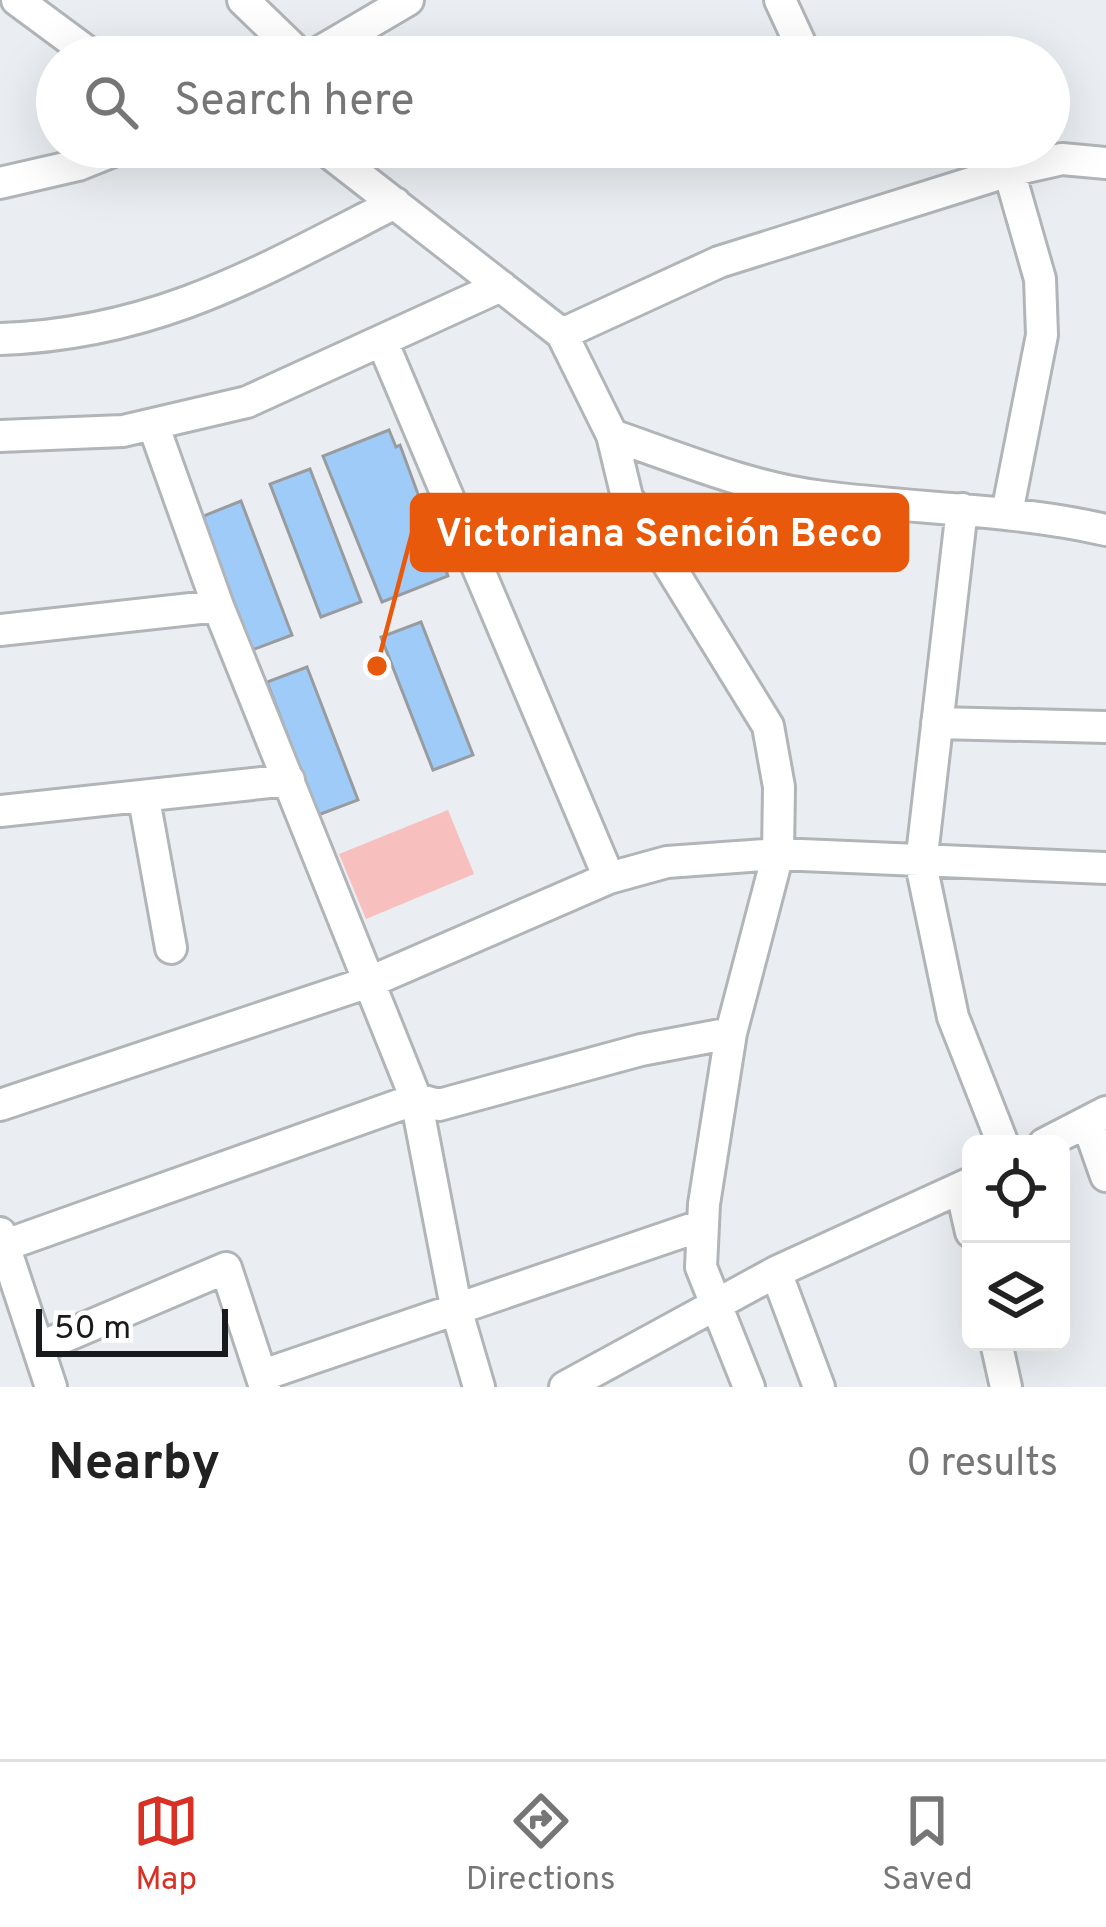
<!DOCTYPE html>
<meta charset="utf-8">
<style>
:root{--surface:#fff;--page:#f6f6f6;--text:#222;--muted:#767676;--line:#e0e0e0;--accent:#d93025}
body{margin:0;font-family:Overpass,sans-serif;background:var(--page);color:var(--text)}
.controls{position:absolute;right:36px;bottom:36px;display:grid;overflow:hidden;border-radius:18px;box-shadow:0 12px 48px #0002}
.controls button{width:108px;height:108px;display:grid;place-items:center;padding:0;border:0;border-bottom:3px solid var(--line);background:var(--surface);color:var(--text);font:60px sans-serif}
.scale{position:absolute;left:36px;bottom:30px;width:192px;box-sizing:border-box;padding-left:12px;border:6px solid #191a1b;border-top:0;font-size:33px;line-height:42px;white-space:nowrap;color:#191a1b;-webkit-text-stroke:9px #fff;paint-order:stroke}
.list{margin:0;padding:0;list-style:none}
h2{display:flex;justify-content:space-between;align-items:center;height:156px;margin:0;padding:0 48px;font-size:51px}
h2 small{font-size:39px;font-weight:400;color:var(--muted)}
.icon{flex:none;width:66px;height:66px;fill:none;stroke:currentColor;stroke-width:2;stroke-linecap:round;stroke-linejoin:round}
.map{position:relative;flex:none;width:1106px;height:1387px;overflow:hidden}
.search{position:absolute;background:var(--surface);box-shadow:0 12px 48px #0002;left:36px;right:36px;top:36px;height:132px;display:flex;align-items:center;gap:30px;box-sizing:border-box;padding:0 42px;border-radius:66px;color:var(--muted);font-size:45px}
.sheet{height:372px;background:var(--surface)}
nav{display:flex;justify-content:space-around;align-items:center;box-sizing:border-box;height:168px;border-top:3px solid var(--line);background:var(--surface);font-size:33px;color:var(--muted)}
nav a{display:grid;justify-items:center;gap:6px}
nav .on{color:var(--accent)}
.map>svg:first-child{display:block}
.green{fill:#f7c0be}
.building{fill:#9fcbf9;stroke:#999c9f;stroke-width:3}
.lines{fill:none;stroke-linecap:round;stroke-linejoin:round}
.minor-casing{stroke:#b1b5b8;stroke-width:36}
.minor{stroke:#fff;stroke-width:30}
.leader{fill:none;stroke:#e8590c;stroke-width:4.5}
.callout-dot{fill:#e8590c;stroke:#fff;stroke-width:4.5}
.callout{fill:#e8590c;stroke:#e8590c;stroke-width:4.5}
.callout-label{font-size:39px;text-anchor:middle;font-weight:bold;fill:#fff}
</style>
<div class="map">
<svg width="1106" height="1387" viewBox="0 0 1106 1387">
<rect width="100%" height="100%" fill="#eaeef2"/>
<!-- green -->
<path class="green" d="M448,810L474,874L366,919L339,854Z"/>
<!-- building -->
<path class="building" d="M389,430L396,447L400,445L448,576L382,602L323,456Z
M310,469L361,602L321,617L270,484Z
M241,501L292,635L252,650L201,517Z
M421,622L473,755L433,770L381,637Z
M307,667L358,800L318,815L267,682Z"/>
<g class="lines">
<defs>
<path id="minor" d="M17,0L94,57
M243,0L302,57
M780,0L805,54
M311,57L408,0
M322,147L562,334L612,435L627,497L768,726L779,787L778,854L731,1033L704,1204L701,1267L749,1387
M0,183L78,165L123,147
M562,334L719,262L1009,171L1062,159L1106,163
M0,339C156,334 260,272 395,203
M382,341L609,878
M154,427L218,606L416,1099L457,1312L479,1387
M612,435C681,459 750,488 823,497C918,509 1013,509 1106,530
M0,436L123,431L247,402L501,286
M962,509L921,864L953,1017L1003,1144
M1007,513L1042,335L1040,279L1009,171
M0,630L218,606
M937,723L1106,727
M144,799L171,948
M0,811L289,780
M0,1105L372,981L609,878L667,862L778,854L1106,868
M1087,1122L1106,1176
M1044,1144L1106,1112
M961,1188L971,1232
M0,1233L51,1387
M0,1247L416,1099L439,1105L641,1050L731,1033
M776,1272L819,1387
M996,1342L1006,1387
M38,1348L226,1268L265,1387
M263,1375L703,1225
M565,1387L776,1272L971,1183"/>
</defs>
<!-- minor casing -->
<use href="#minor" class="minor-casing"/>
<!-- minor -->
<use href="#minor" class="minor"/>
</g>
<!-- callouts -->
<path class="leader" d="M377 666L412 533"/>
<circle class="callout-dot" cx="377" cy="666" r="12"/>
<rect class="callout" x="412" y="495" width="495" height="75" rx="12"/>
<g class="callout-label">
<text x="659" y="546">Victoriana Sención Beco</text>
</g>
</svg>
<div class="controls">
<button><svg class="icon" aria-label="locate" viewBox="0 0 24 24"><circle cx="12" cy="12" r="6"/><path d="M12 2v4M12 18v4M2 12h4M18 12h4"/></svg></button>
<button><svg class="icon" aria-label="layers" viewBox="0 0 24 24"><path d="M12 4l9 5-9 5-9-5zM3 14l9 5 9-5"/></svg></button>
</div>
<div class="scale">50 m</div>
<div class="search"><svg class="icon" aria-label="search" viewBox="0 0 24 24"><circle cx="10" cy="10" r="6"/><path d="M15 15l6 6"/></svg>Search here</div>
</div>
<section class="sheet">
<h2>Nearby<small>0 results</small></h2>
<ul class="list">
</ul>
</section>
<nav>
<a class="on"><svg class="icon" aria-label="map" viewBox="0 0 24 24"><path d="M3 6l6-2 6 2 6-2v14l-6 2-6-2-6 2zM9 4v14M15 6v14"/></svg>Map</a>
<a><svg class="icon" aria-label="directions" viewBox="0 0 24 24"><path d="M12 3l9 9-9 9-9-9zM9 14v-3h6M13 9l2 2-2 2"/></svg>Directions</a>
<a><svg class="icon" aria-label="saved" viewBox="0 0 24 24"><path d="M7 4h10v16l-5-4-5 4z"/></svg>Saved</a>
</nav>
